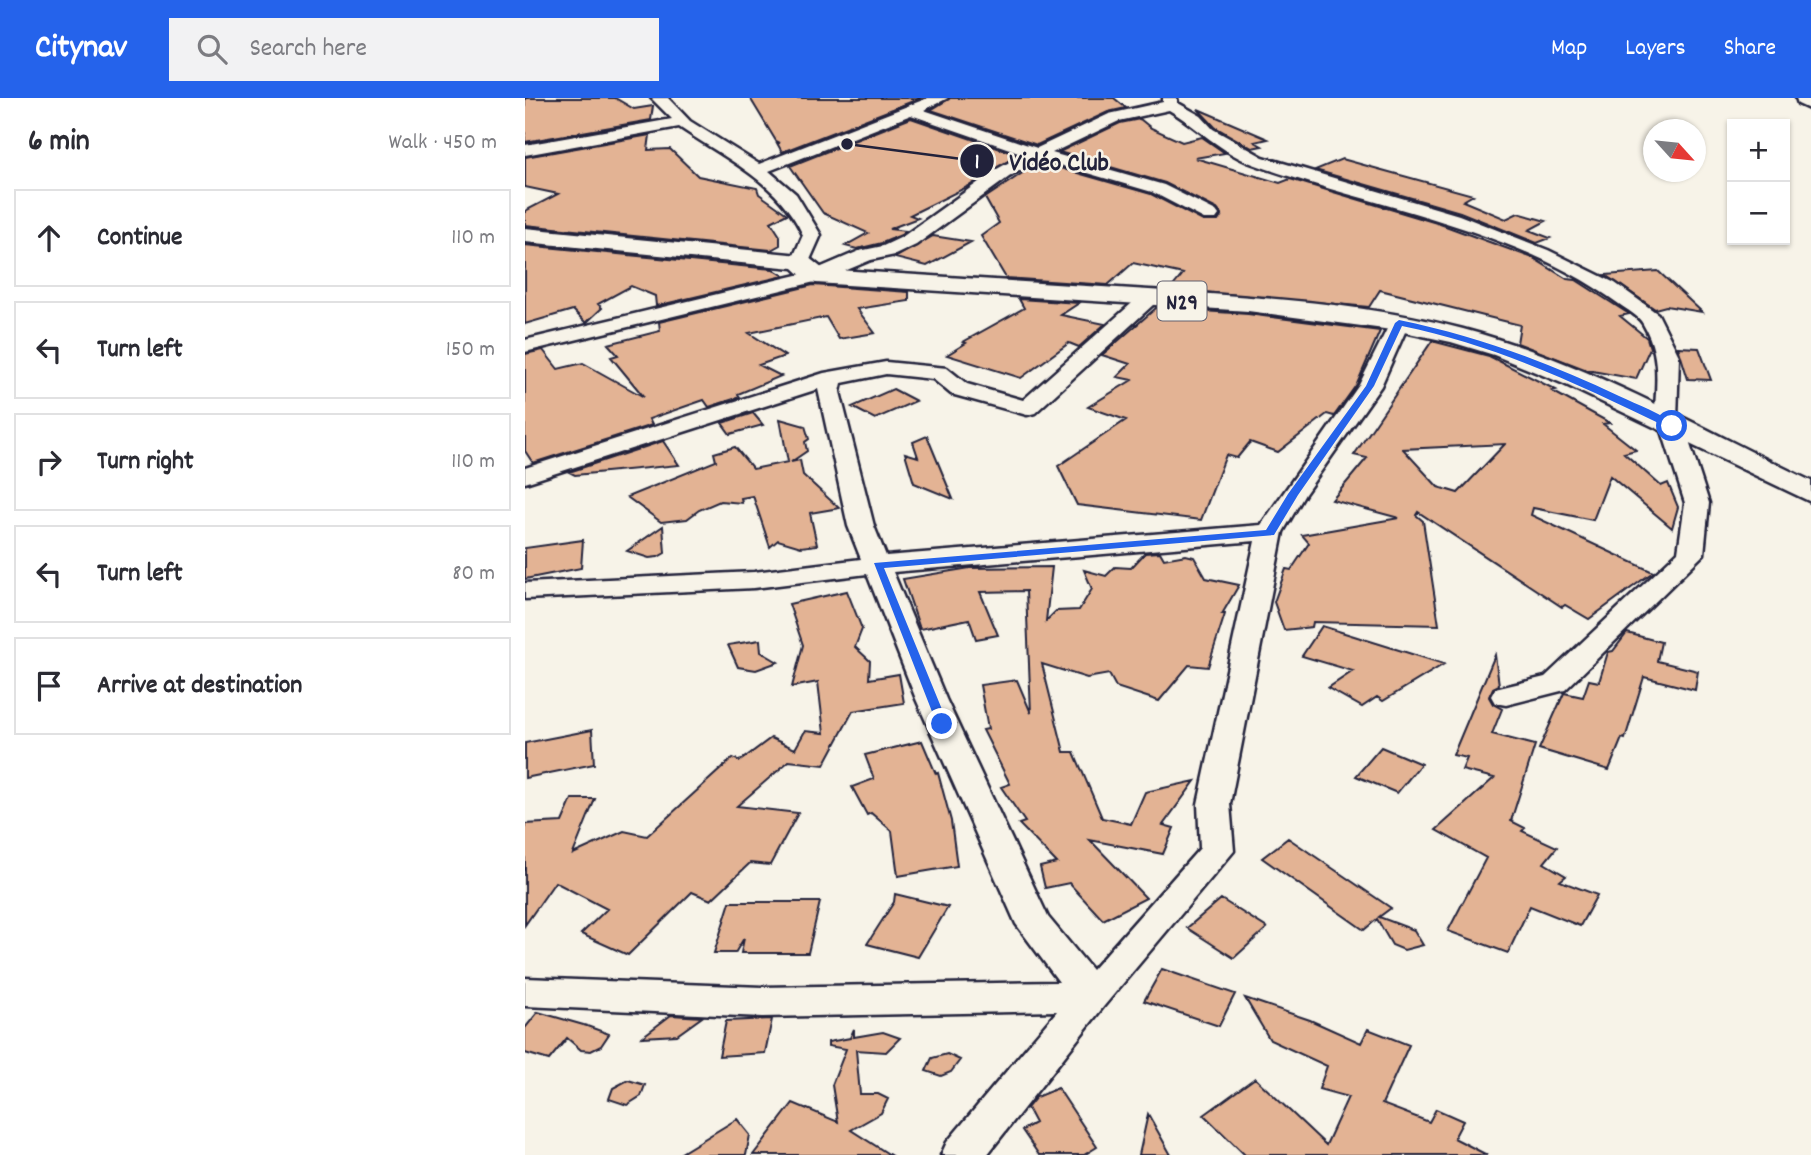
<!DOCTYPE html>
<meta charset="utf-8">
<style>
:root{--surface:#fff;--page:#f2f2f3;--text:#2b2b33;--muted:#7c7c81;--line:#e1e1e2;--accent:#2563eb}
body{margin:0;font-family:Dekko,sans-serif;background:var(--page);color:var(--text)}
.controls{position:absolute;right:21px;top:21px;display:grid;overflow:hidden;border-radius:0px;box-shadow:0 2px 5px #0004}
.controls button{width:63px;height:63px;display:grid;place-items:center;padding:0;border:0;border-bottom:2px solid var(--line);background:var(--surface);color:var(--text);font:35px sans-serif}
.compass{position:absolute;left:1118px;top:21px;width:63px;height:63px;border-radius:50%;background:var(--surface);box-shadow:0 2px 5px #0004;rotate:117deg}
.stop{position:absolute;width:21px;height:21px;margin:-16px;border:5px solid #2563eb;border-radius:50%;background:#fff}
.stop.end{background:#2563eb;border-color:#fff;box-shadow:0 2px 7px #0008}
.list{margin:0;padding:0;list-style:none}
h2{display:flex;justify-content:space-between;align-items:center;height:91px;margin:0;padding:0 28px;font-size:30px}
h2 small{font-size:23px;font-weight:400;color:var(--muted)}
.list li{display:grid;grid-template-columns:46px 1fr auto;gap:21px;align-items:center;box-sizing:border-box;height:98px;margin:0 14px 14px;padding:0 14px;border:2px solid var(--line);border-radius:0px}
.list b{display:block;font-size:26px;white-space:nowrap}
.list em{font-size:23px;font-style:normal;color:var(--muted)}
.icon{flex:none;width:38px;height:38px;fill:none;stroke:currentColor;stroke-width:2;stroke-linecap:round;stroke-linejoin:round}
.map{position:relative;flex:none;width:1286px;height:1057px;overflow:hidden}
header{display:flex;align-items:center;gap:42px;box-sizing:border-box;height:98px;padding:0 35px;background:var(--accent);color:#fff}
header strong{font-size:33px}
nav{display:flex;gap:38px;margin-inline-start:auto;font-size:24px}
.search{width:490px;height:63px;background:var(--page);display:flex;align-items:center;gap:18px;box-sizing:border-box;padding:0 24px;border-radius:0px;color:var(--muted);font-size:26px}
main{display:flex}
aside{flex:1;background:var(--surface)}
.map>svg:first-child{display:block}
.building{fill:#e3b394;stroke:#22223b;stroke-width:2;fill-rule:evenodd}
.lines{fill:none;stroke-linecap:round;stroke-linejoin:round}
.minor-casing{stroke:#22223b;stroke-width:5}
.major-casing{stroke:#22223b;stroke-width:5}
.minor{fill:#f7f3e8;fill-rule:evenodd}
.major{fill:#f7f3e8;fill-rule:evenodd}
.route{fill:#2563eb}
.labels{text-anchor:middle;stroke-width:5;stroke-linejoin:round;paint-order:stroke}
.shield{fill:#f7f3e8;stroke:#62616f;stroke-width:2}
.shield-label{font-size:23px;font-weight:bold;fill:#22223b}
.leader{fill:none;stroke:#22223b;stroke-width:2.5}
.callout-dot{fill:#22223b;stroke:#f7f3e8;stroke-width:2.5}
.mark-label{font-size:21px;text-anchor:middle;font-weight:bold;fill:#fff}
.callout-label{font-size:26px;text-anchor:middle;font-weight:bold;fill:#22223b;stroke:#f7f3e8;stroke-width:5;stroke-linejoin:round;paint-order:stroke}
</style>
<header>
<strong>Citynav</strong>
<div class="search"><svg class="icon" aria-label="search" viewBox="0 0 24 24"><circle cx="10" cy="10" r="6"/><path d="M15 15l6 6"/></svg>Search here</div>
<nav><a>Map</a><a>Layers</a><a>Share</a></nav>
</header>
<main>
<aside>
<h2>6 min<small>Walk · 450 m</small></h2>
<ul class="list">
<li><svg class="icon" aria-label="ahead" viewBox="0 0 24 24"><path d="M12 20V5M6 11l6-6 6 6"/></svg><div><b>Continue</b></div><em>110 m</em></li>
<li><svg class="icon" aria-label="left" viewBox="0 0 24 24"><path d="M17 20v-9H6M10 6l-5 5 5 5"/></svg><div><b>Turn left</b></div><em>150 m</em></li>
<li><svg class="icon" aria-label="right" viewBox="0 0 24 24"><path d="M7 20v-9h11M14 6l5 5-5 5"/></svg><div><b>Turn right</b></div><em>110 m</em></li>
<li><svg class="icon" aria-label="left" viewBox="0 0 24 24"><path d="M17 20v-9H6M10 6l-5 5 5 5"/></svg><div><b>Turn left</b></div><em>80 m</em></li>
<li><svg class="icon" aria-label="arrive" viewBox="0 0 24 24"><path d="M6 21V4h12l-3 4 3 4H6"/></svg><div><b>Arrive at destination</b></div></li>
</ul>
</aside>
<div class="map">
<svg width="1286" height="1057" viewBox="0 0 1286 1057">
<rect width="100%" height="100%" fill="#f7f3e8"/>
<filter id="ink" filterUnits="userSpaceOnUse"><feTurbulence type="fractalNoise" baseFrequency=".0143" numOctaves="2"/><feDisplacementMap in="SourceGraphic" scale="14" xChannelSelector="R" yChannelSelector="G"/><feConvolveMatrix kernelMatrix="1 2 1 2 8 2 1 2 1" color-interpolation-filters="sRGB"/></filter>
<g filter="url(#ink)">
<!-- building -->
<path class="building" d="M0,0H90L109,11L128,8L126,22L0,44Z
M225,0H396L257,54L252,45H255L251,43Z
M425,0H589L601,10L583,14L512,47L406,12Z
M673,11L743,41L730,44L737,48L727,50L690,29Z
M386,20L493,57L444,88L385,117L393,120L364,131L381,133L376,137L357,145L332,151L320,148L343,135L298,115L265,68Z
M615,21L626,30L657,44L677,39L700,55L670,60L755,85L765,81L915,126L1008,160L1042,181L1051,182L1104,216L1095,218L1122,240L1125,250L1111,281L1062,272L992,245L995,227L855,192L844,209L646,191L658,176L608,165L583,187L481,180L456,138L474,125L460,100L514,64L626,96L678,123H693L697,117L692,111L640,85L534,54L595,25Z
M125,37L123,52L145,51L173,78L232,90L234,96L262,116L246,124L255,138V147L246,152L0,127V113L33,96L0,89V59Z
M817,61L948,97L938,103L981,121L993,115L1021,123L1004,132L1025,140L1012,145L935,114L790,72Z
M408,138L446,144L402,168L370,160Z
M0,147L248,171L259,178L131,208L130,198L106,188L73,206L77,210L61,225L48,212L0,226Z
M1133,173L1177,214L1141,208L1130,211L1080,177Z
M288,187L384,194V203L332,211L350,235L314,241L301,219L224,235L260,258L234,267L256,278L213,296L215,299L184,309L179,302L124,321L127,327L8,365L0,353V256L18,252L33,271L58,265L119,299L86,259L93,257L83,246L135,233L134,224Z
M494,201L554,205L536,217L580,226L554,249L544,245L496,280L422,257L441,245L438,244L499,210Z
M631,210L723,216L855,233L832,286L809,318L802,316L753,354L725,344L712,360L701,357L676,422L552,407L533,368L601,322L563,309L607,282L592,279L605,266L577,257Z
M907,243L964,258L1031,292L1027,293L1085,325L1078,326L1111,352L1099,355L1136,388L1143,385L1153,409L1147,430L1085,378L1068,422L1008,410L1006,417L1128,474L1064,521L1040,507L1037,509L893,414L891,417L898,423L914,527L788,524L787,529L759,532L749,504L761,471L766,472L784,445L777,437L874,420L807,402L842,360L829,357ZM980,346L933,395L913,389L878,351Z
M1153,249L1174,250L1186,282L1163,281Z
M368,291L391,303L350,321L327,309Z
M228,315L238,327L205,336L197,325Z
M255,321L280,328L284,341L280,344L282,353L266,364L275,362L278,377L314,410L285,415L292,447L276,449L253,442L245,449L228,398L216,400L217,405L195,403L174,412L162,421L136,424L102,399L191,363L189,355L210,349L228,371L263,364Z
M402,338L428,401L389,385L380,355L393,359L388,344Z
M138,343L154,367L50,377L44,374Z
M138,428L140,455L133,459L124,460L102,453Z
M58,442L56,470L0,481V450Z
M635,454L639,461L661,457L669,459L681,480L714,487L697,516H700L683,569L664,567L634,603L591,589L584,576L562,580L517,566L539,654H549L577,720L606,726L620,694L670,683L638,727L649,730L638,756L565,742L621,800L578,822L544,785L520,790L515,769L532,765L494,726L500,724L476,689L485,686L458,632L463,631L455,587L492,582L506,615L501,493L455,494L473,537L451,541L444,521L395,531L378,481L445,470L527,469L521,523L531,513L554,512L567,491L559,472L581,478L590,469L606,470L620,455Z
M322,493L337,531L330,549L345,563L344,581L374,576L379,605L328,613L299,667L264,663L212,708L273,715L245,767L225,765L186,802L167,794L103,857L56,836L82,811L30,784L0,827V726L37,724L47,701H70L48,756L99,733L122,738L208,660L215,663L246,640L270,651L280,633L299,635L293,584L267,589L278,547L264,506Z
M797,528L919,566L858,603L852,599L837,609L803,590L828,573L777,558Z
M1102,535L1136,544L1132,563L1173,573L1170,592L1119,579L1100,641L1097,640L1084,672L1014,651L1039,595L1058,599L1064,582L1074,584L1083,554L1088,553Z
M235,542L236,554L253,564L231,572L213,569L203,547Z
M970,557L974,587L968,590L964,599L968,606L977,611L967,636L1010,647L986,723L1000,730L997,733L1032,749L1019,765L1041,778L1035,783L1072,797L1055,828L1005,808L983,855L923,833L961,760L911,732L969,680L937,672L942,660L928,657Z
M67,632L69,666L0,680V645Z
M397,643L411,676L413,675L426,723L432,768L373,778L367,733L346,715L342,717L327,689L349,681L340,657Z
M856,649L896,666L872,695L831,678Z
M763,740L866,810L854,819L889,832L898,847L879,852L867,847L852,821L839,832L737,760Z
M370,796L423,809L393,859L342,846L369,804Z
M696,801L742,830L709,860L662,830Z
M205,804H295L283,855H216L219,840L210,855H189Z
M637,871L710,896L694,928L619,903Z
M720,900L785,922L836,945L843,931L884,947L857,1006L904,1024L911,1011L938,1023L929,1040L962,1057H720L679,1017L730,980L801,1047L823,999L794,991L802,968L745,942Z
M13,914L62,928L84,936L76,948L66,953L56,952L42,940L24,962L0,955V930Z
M146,917L177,919L152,937L117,939Z
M247,921L240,955L194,958L201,923Z
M329,931V939L358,934L375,940L361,954L331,952L335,996H353L363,1001L356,1015L326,1032L365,1057H228L268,1005L313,1024L307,987L321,951L303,948V944L325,940Z
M422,956L435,962L426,974L416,978L401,973L407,960Z
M103,982L120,987L116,998L102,1007L84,1001L88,990Z
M533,990L572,1049L559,1057H514L497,1032L510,1025L502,1010L511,999Z
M623,1016L646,1057H614Z
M212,1021L225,1037L221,1057H153Z"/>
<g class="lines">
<defs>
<path id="minor" d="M126,0H143L165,23L234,66L403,0H423L399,12L512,50L584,16L638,4V0H652L653,5L676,18L688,31L738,59L934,117L1023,152L1090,185L1133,216L1154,258L1152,322L1159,328L1184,405L1179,456L1040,592L981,607L970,605L966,598L970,591L1020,579L1153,454L1160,405L1136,330L1129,324C1131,289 1137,258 1118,226C1114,218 1102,212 1094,206C987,128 849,110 728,66C695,54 673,29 644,12L594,23L527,55L639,87L691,113L694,117L691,121H679L627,94L514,61L484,79L391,147L370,157L346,162L298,182L0,254V242L285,174L334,153L358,148L377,139L472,71L499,56L386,17L244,73L271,96L296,137L284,164L275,170L266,164L278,137C253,83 201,61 154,29L0,57V47L147,21Z
M1271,0H1285L1286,12L1273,6Z
M622,196L629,198L632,202L629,206L510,315L502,317L426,296L408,281L361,276L317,285L315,294L349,428L361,458L736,427L834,287L867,221L874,219L884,225L856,288L780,396L758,434L705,706L709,753L579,908L462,1057H416L422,1044L532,913L237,919L0,908V880L237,889L534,884L491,826L391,601L342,476L229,490L0,501V485L229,474L336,461L323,428L293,291L0,385V370L299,275L361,264L422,270L442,286L498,302L615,198ZM730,443L673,706L675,750L567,872L523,819L421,601L368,474Z"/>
<path id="major" d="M0,130L275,157L283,159L298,171C406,178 515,185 624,192C728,199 837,204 938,231C1060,263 1173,329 1286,383V404L1039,286L969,257L926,244L874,233L723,213L291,185L282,183L268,170L0,144Z"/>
</defs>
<!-- minor casing -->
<use href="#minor" class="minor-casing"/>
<!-- major casing -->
<use href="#major" class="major-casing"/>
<!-- minor -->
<use href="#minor" class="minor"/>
<!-- major -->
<use href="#major" class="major"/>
</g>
</g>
<!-- route -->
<path class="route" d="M874,222C952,238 1023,264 1094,298C1113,307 1136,315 1152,328L1144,330C1055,287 974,248 877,228L849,288L773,397L749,437L359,470L423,626L413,629L349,465L741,432L763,396L841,288L870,225Z"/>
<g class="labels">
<!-- shield labels -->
<rect class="shield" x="632.5" y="183.5" width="49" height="39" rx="5"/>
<g class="shield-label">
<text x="657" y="211">N29</text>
</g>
</g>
<!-- callouts -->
<path class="leader" d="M322 46L452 63"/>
<g class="callout-dot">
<circle cx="322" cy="46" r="7"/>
<circle cx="452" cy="63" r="18"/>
</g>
<g class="mark-label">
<text x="452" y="70">1</text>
</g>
<g class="callout-label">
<text x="534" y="72">Vidéo Club</text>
</g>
</svg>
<div class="controls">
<button>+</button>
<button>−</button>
</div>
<svg class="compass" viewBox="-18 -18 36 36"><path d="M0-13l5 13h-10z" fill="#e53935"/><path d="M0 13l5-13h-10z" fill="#7c7c81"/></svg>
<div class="stop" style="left:1147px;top:328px"></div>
<div class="stop end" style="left:417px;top:626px"></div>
</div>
</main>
